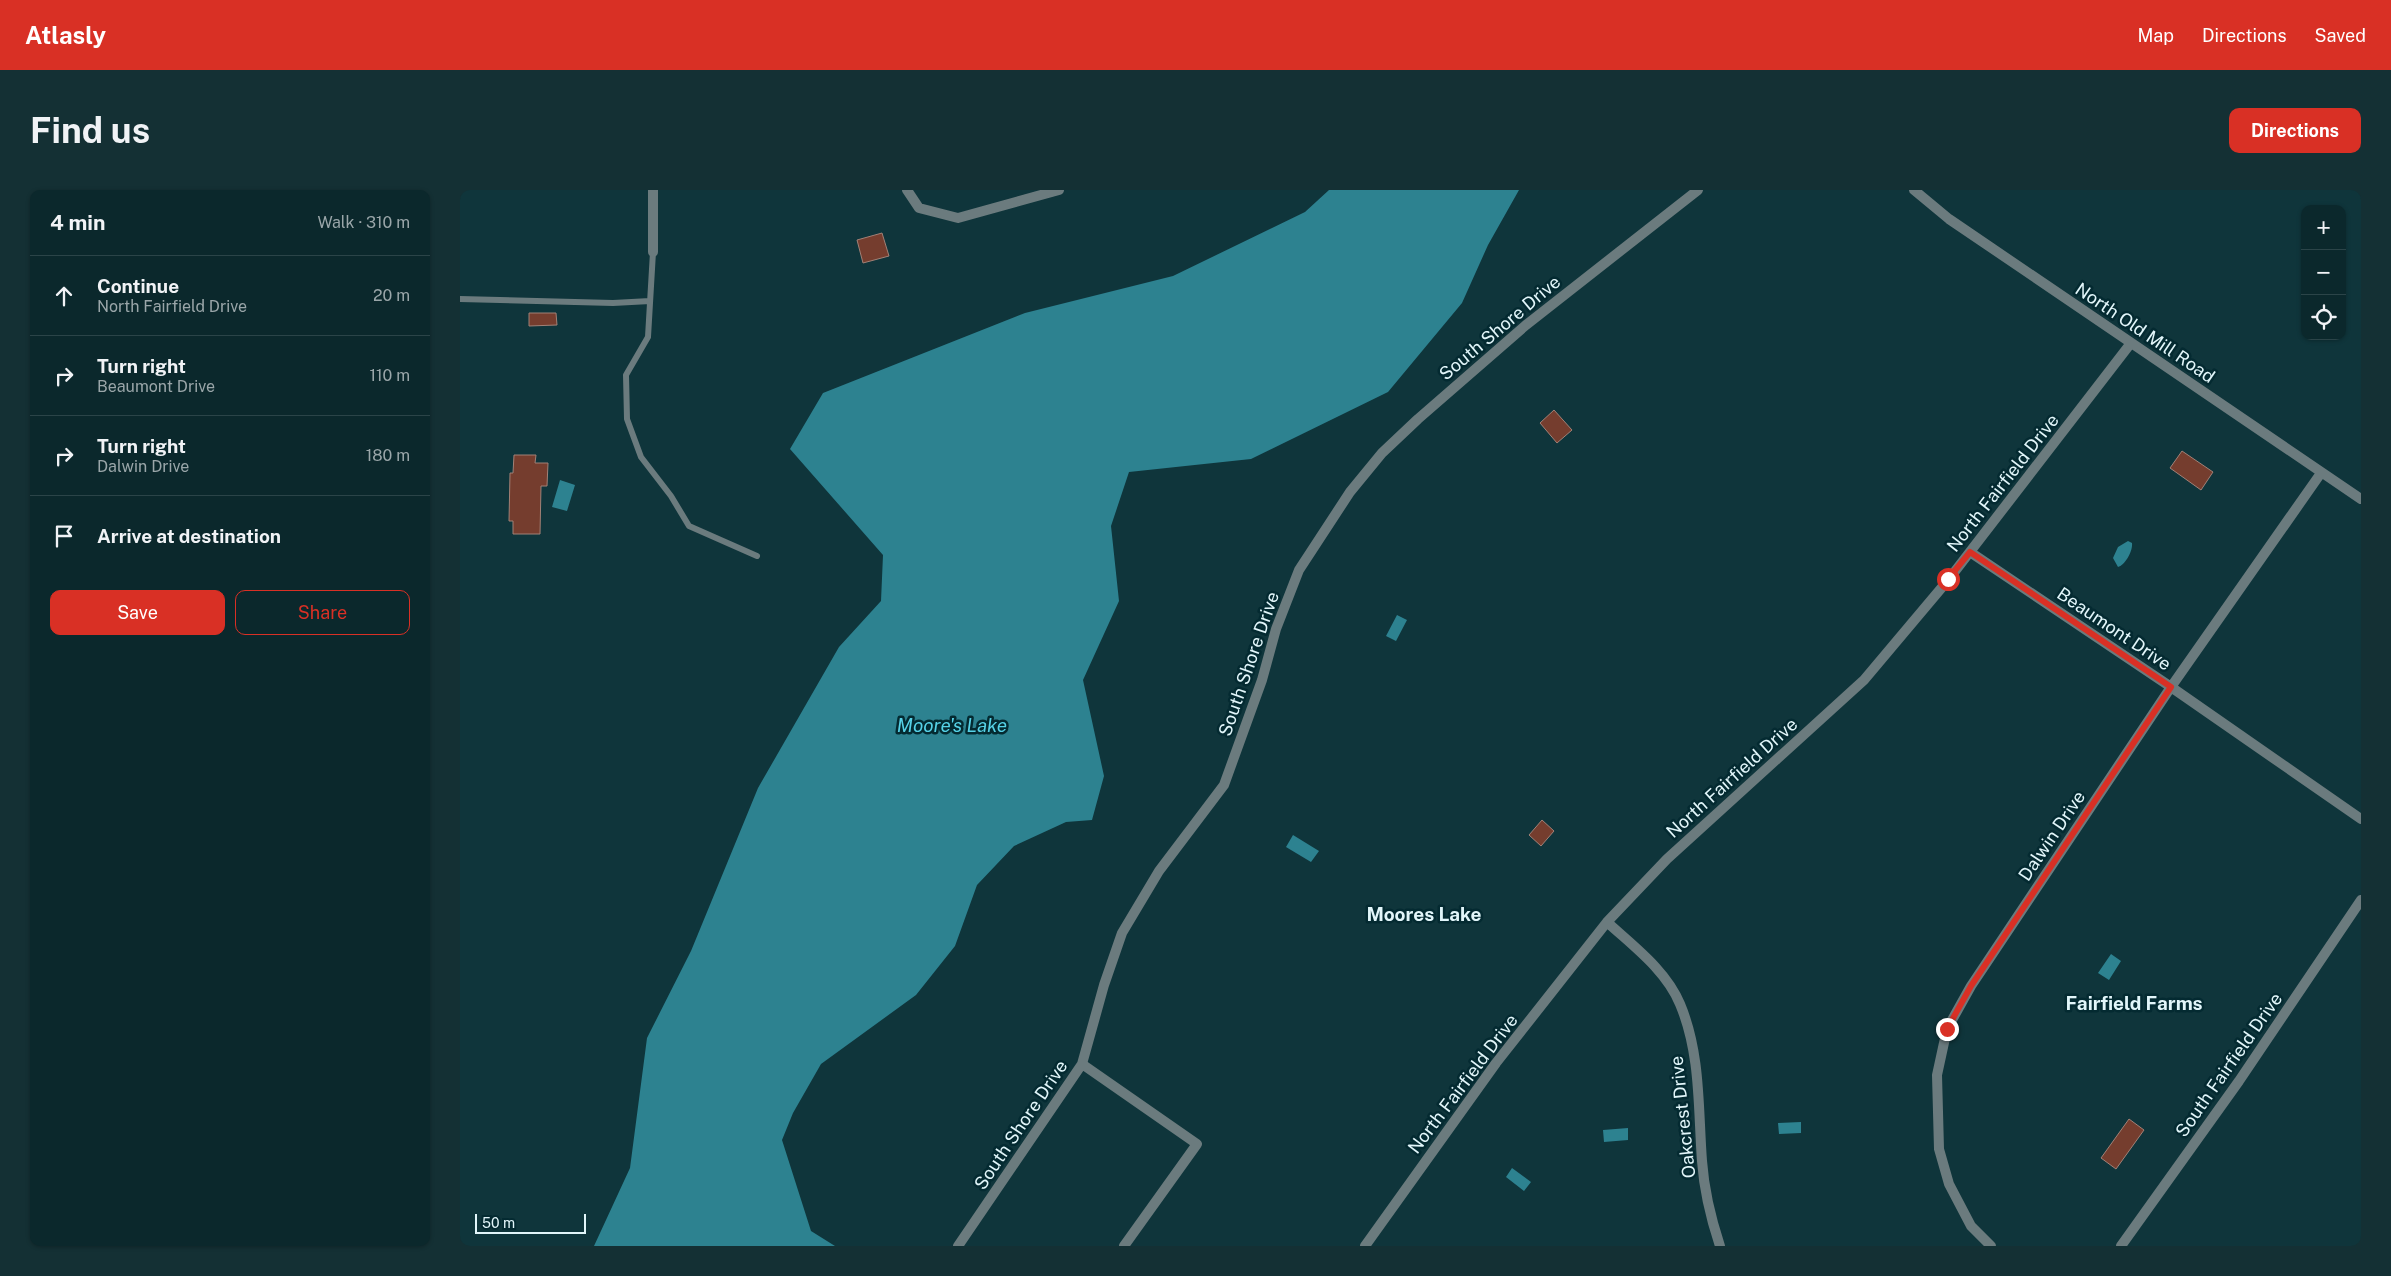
<!DOCTYPE html>
<meta charset="utf-8">
<style>
:root{--surface:#0b282c;--page:#143034;--text:#f1f3f6;--muted:#9aa6a9;--line:#2b4448;--accent:#d93025}
body{margin:0;font-family:"Public Sans",sans-serif;background:var(--page);color:var(--text)}
.controls{position:absolute;right:15px;top:15px;display:grid;overflow:hidden;border-radius:10px;box-shadow:0 1px 4px #0004}
.controls button{width:45px;height:45px;display:grid;place-items:center;padding:0;border:0;border-bottom:1px solid var(--line);background:var(--surface);color:var(--text);font:25px sans-serif}
.scale{position:absolute;left:15px;bottom:12px;width:111px;box-sizing:border-box;padding-left:5px;border:2px solid #e2f6fa;border-top:0;font-size:14px;line-height:18px;white-space:nowrap;color:#e2f6fa;-webkit-text-stroke:4px #042a31;paint-order:stroke}
.stop{position:absolute;width:15px;height:15px;margin:-11px;border:4px solid #d93025;border-radius:50%;background:#fff}
.stop.end{background:#d93025;border-color:#fff;box-shadow:0 1px 5px #0008}
.list{margin:0;padding:0;list-style:none}
h2{display:flex;justify-content:space-between;align-items:center;height:65px;margin:0;padding:0 20px;font-size:21px}
h2 small{font-size:16px;font-weight:400;color:var(--muted)}
.list li{display:grid;grid-template-columns:32px 1fr auto;gap:15px;align-items:center;box-sizing:border-box;height:80px;padding:0 20px;border-top:1px solid var(--line)}
.list b{display:block;font-size:19px;white-space:nowrap}
.list p{margin:0;font-size:16px;white-space:nowrap;color:var(--muted)}
.list em{font-size:16px;font-style:normal;color:var(--muted)}
.actions{display:flex;gap:10px;padding:15px 20px}
.actions a{flex:1;padding:11px 0;border:1px solid var(--accent);border-radius:10px;text-align:center;font-size:18px;color:var(--accent)}
.actions .main{background:var(--accent);color:#fff}
.icon{flex:none;width:28px;height:28px;fill:none;stroke:currentColor;stroke-width:2;stroke-linecap:round;stroke-linejoin:round}
.map{position:relative;flex:none;width:1901px;height:1056px;overflow:hidden;border-radius:10px}
header{display:flex;align-items:center;gap:30px;box-sizing:border-box;height:70px;padding:0 25px;background:var(--accent);color:#fff}
header strong{font-size:24px}
nav{display:flex;gap:28px;margin-inline-start:auto;font-size:18px}
.intro{display:flex;align-items:center;justify-content:space-between;box-sizing:border-box;height:120px;padding:0 30px}
h1{margin:0;font-size:35px}
.button{padding:12px 22px;border-radius:10px;background:var(--accent);color:#fff;font-size:18px;font-weight:700}
main{display:flex;gap:30px;padding:0 30px}
aside{flex:1;background:var(--surface);border-radius:10px;box-shadow:0 1px 4px #0004}
.map>svg:first-child{display:block}
.water{fill:#2d8290}
.building{fill:#753d2e;stroke:#a18177}
.lines{fill:none;stroke-linecap:round;stroke-linejoin:round}
.lane{stroke:#6b7b7e;stroke-width:6}
.street{stroke:#6b7b7e;stroke-width:10}
.route{stroke:#d93025;stroke-width:6}
.labels{text-anchor:middle;stroke-width:5;stroke-linejoin:round;paint-order:stroke}
.street-label{font-size:18px;fill:#e2f6fa;stroke:#042a31}
.water-label{font-size:19px;font-style:italic;fill:#56d2e7;stroke:#042a31}
.neighbourhood-label{font-size:19px;font-weight:bold;fill:#e2f6fa;stroke:#042a31}
</style>
<header>
<strong>Atlasly</strong>
<nav><a>Map</a><a>Directions</a><a>Saved</a></nav>
</header>
<div class="intro"><h1>Find us</h1><a class="button">Directions</a></div>
<main>
<aside>
<h2>4 min<small>Walk · 310 m</small></h2>
<ul class="list">
<li><svg class="icon" aria-label="ahead" viewBox="0 0 24 24"><path d="M12 20V5M6 11l6-6 6 6"/></svg><div><b>Continue</b><p>North Fairfield Drive</p></div><em>20 m</em></li>
<li><svg class="icon" aria-label="right" viewBox="0 0 24 24"><path d="M7 20v-9h11M14 6l5 5-5 5"/></svg><div><b>Turn right</b><p>Beaumont Drive</p></div><em>110 m</em></li>
<li><svg class="icon" aria-label="right" viewBox="0 0 24 24"><path d="M7 20v-9h11M14 6l5 5-5 5"/></svg><div><b>Turn right</b><p>Dalwin Drive</p></div><em>180 m</em></li>
<li><svg class="icon" aria-label="arrive" viewBox="0 0 24 24"><path d="M6 21V4h12l-3 4 3 4H6"/></svg><div><b>Arrive at destination</b></div></li>
</ul>
<div class="actions"><a class="main">Save</a><a>Share</a></div>
</aside>
<div class="map">
<svg width="1901" height="1056" viewBox="0 0 1901 1056">
<rect width="100%" height="100%" fill="#0f353b"/>
<!-- water -->
<path class="water" d="M869,0H1059L1028,55L1002,113L928,202L791,269L669,282L651,336L659,411L623,490L644,586L632,630L606,632L554,656L517,695L495,756L456,805L361,874L333,923L322,950L351,1041L375,1056H134L170,978L187,848L231,761L298,598L379,457L421,411L423,365L330,259L363,203L565,123L713,86L845,22Z
M100,290L115,295L107,321L92,317Z
M1668,351L1672,353C1673,361 1665,375 1658,377L1653,368L1658,357Z
M937,425L947,430L936,451L926,446Z
M833,645L859,661L851,672L826,657Z
M1651,764L1661,771L1649,790L1638,783Z
M1341,932V943L1319,944L1318,933Z
M1168,938V950L1144,952L1143,940Z
M1052,978L1071,992L1064,1001L1046,987Z"/>
<!-- building -->
<path class="building" d="M422,43L429,66L403,73L397,50Z
M69,123H96L97,135L69,136Z
M1094,220L1112,240L1097,253L1080,233Z
M1722,261L1753,282L1741,300L1710,278Z
M54,265H76L75,273H88L87,296H81L80,344H53V331H49L50,283H53Z
M1082,630L1094,641L1081,656L1069,645Z
M1669,929L1684,940L1656,979L1641,968Z"/>
<g class="lines">
<!-- lane -->
<path class="lane" d="M193,62L188,147L166,185L167,229L181,267L211,306L229,336L297,366
M0,109L153,113L190,111"/>
<!-- street -->
<path class="street" d="M193,0V62
M447,0L459,18L498,28L599,0
M1454,0L1489,29L1901,309
M1510,362L1711,497L1901,629
M1147,732C1173,756 1206,780 1220,814C1241,864 1238,918 1242,971C1244,999 1251,1029 1260,1056
M622,874L737,954L664,1056
M498,1056L622,874L644,795L662,743L699,681L764,595L802,490L816,439L839,380L890,302L922,263L958,229L1066,135L1238,0
M905,1056L1036,873L1147,732L1207,669L1404,490L1489,389L1671,153
M1531,1056L1511,1036L1489,994L1479,959L1477,885L1487,839L1511,796L1711,497L1861,283
M1661,1056L1779,891L1901,710"/>
</g>
<g class="lines">
<!-- route -->
<path class="route" d="M1487,839L1511,796L1711,497L1510,362L1488,389"/>
</g>
<g class="labels">
<!-- street labels -->
<g class="street-label">
<text transform="translate(1040 138) rotate(-40)" y="6">South Shore Drive</text>
<text transform="translate(1685 143) rotate(34)" y="6">North Old Mill Road</text>
<text transform="translate(1543 293) rotate(-52)" y="6">North Fairfield Drive</text>
<text transform="translate(1654 439) rotate(34)" y="6">Beaumont Drive</text>
<text transform="translate(789 474) rotate(-71)" y="6">South Shore Drive</text>
<text transform="translate(1272 588) rotate(-42)" y="6">North Fairfield Drive</text>
<text transform="translate(1592 646) rotate(-56)" y="6">Dalwin Drive</text>
<text transform="translate(1769 875) rotate(-55)" y="6">South Fairfield Drive</text>
<text transform="translate(1003 894) rotate(-53)" y="6">North Fairfield Drive</text>
<text transform="translate(1223 927) rotate(-96)" y="6">Oakcrest Drive</text>
<text transform="translate(561 935) rotate(-56)" y="6">South Shore Drive</text>
</g>
<!-- water labels -->
<g class="water-label">
<text x="492" y="542">Moore's Lake</text>
</g>
<!-- neighbourhood labels -->
<g class="neighbourhood-label">
<text x="964" y="731">Moores Lake</text>
<text x="1674" y="820">Fairfield Farms</text>
</g>
</g>
</svg>
<div class="controls">
<button>+</button>
<button>−</button>
<button><svg class="icon" aria-label="locate" viewBox="0 0 24 24"><circle cx="12" cy="12" r="6"/><path d="M12 2v4M12 18v4M2 12h4M18 12h4"/></svg></button>
</div>
<div class="scale">50 m</div>
<div class="stop" style="left:1488px;top:389px"></div>
<div class="stop end" style="left:1487px;top:839px"></div>
</div>
</main>
